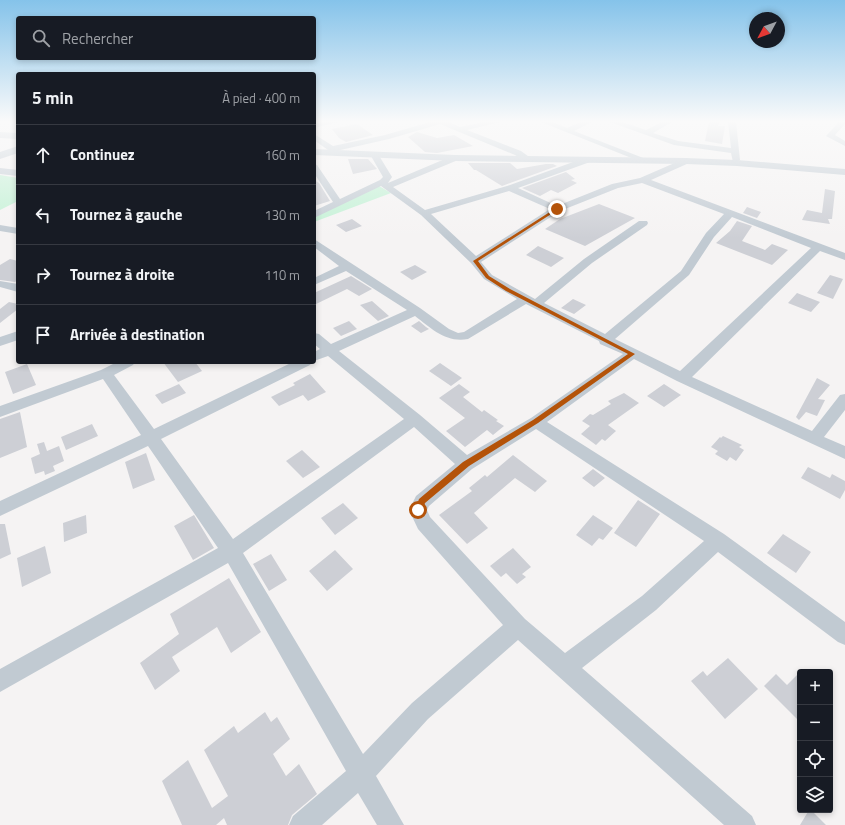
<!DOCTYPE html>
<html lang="fr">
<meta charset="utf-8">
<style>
:root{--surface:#171b24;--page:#20242c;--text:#f1f3f6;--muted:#9ea1a6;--line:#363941}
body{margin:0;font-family:"Titillium Web",sans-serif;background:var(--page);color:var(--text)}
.controls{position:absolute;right:12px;bottom:12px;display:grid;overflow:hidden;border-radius:4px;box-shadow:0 2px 6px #0003}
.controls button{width:36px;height:36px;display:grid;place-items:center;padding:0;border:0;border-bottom:1px solid var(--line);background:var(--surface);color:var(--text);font:20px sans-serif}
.compass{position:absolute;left:749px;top:12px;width:36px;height:36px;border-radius:50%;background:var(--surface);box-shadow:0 2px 6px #0003;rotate:229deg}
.stop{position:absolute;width:12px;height:12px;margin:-9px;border:3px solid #b45309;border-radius:50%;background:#fff}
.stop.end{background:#b45309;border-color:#fff;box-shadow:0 1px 4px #0008}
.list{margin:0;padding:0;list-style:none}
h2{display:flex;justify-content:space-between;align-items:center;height:52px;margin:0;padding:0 16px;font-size:17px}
h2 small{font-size:13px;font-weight:400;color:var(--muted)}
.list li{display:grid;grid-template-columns:26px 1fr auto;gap:12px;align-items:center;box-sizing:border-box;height:60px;padding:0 16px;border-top:1px solid var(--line)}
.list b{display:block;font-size:15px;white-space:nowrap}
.list em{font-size:13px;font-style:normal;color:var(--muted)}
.icon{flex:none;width:22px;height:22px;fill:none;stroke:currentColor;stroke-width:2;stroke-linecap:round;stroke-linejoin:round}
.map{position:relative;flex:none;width:845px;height:825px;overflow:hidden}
.search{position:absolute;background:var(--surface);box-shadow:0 2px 6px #0003;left:16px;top:16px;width:300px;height:44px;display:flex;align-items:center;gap:10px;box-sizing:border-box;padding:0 14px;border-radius:4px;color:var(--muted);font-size:15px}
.panel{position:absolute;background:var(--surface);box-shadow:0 2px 6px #0003;left:16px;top:72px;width:300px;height:292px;border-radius:4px}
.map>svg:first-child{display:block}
.green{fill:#c3f1d5}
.building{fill:#cdcfd5}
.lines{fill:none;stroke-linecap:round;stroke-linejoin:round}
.minor{fill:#c1cad2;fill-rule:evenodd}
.tertiary{fill:#c1cad2;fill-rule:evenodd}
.route{fill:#b45309}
</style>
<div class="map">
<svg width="845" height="825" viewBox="0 0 845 825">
<rect width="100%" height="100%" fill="#f5f3f3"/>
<!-- green -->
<path class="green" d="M0,175L18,178V201L0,210Z
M379,186L391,193L314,222V212Z"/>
<!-- building -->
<path class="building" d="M709,122L719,123L718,126H725L722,144L705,141Z
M357,124L373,135L346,142L339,138L332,129Z
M417,132L437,138L454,135L473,146L437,153L425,152L408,137Z
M348,159H368L377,169L353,174Z
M468,163H510L517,169L546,164H553L557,166L502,186L476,170H474Z
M566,172L575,179L571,180L577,183L558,193L551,190L540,196L522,188Z
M314,180L319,183L330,201L314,206Z
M825,189L835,191L832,219H828L830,224L802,220L807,210L822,213Z
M599,204L635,218L585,246L545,229L560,219Z
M747,207L761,212L757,218L743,213Z
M352,219L362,226L346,232L336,225Z
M737,221L752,226L742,241L765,250L772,244L788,250L772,265L716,243L730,231Z
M538,246L564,258L551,267L526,255Z
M10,259L18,261V280L15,282L0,280V265Z
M415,265L427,272L412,280L400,272Z
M830,275L843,279L833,299L817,293Z
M351,276L372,289L359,296L347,289L314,305V293Z
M797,293L820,302L811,312L788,303Z
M573,299L586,305L574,314L561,308Z
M372,301L389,316L378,321L360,305Z
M9,302L18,304V309L0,323V309Z
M349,321L357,329L341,336L333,328Z
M419,321L426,327L429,329L421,333L411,326Z
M163,362H195L202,371L178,382Z
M440,363L462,378L451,386L429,371Z
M27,364L36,385L13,394L5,372Z
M310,374L326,392L308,401L303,395L279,406L271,397L295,385L293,383Z
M817,378L830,385L818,399L825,400L817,416L806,412L799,420L796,417Z
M179,384L186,393L162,404L155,395Z
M459,384L470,392L463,397L482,412L484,410L498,420L496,421L504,426L493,435L487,430L465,447L446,431L465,418L439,398Z
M664,384L681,395L664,407L647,396Z
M624,393L639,403L608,425L616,431L605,441L602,439L596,445L581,434L590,426L582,421L590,414L593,415L611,404L608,401Z
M20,412L27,447L0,458V419Z
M92,424L98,436L66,450L61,437Z
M723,436L742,445L739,447L744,450L736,461L730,457L727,461L715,454L718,451L711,447L720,437L721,438Z
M44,442L47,451L59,446L64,461L53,466L55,471L45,475L44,471L35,474L31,458L40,454L37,444Z
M302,450L320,467L303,478L286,461Z
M146,453L155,480L133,489L125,462Z
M513,455L547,481L535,492L515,478L474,513L488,528L467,544L439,515L472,491L469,488L485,475L487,477Z
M808,467L830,478L832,474L845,481V490L840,499L801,478Z
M593,469L605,478L594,487L582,478Z
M638,500L660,514L636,547L614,533Z
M343,503L358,518L335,535L321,518Z
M86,515L87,533L64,542L63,523Z
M194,515L214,548L193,560L174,526Z
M593,515L613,528L603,540L599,538L592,546L576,535Z
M0,524H5L11,554L0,559Z
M783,534L811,552L796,573L767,553Z
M45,546L51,573L22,587L17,558Z
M513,548L531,567L522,574L526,577L517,584L506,573L501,577L490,566Z
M335,550L353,569L327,591L309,571Z
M271,554L287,580L269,591L253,564Z
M229,578L261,632L231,653L217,627L172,657L180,671L155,690L140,663L179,634L170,614Z
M728,658L758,689L725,719L691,681L703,671L707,676Z
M800,672V722L764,686L776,674L787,685Z
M265,712L271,722L277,717L290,739L273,754L286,776L299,764L317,794L292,815L288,825H227L224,818L216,825H182L162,781L188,760L212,808L228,796L204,750L234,726L238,733Z
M809,810H811L826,825H800Z"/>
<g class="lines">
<!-- minor -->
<path class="minor" d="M322,122H338L314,128V124Z
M430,122H449L460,127L484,122H500L467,130L521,151L532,159L531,161H525L515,155L440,124L389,139L336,151L335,155H329L328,150L314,140V134L333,146L385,135Z
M541,122H552L567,128L581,122H592L574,131L651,161L650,163H644Z
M610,122H622L646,130L662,122H672L653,133L678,141L731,148L728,122H736L740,160L736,163L733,162L731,153L674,145Z
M839,122H845V124L835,135L845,141V146L826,136Z
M372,154H378L392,177L388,183L452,156H458V160L393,187L425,210L507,186L584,158H590V162L518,188L557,206L612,184L640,178L686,158L689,159V163L651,180L845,253V260L820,251L692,377L812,431L840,395L845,394V410L824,437L845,446V459L677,381L634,359L547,422L724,534L845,622V645L838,642L718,552L656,610L582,668L752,816L756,825H724L518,640L428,719L376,776L404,825H377L358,793L322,825H289L293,816L346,771L228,563L0,692V669L218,548L148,446L0,516V501L141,435L103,379L0,417V406L101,370L117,362H135L133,365L114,375L154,429L293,362H312L310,365L161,439L233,539L404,419L328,356L314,361V352L320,349L314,344V333L319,334L331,344L407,310L346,271L314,285V278L339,266L314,247V239L420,308L449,329L458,333L464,332L517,299L484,279L471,263L421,215L381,186L314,218V211L333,202L314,173V164L317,165L340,199L380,180L383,177L371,156ZM642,183L724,214L706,233L681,271L605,334L544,303L592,263L647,225L648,223L647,221H639L584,259L535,299L492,275L481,262L560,211L618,188ZM509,191L550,209L476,256L431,214ZM732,217L811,248L680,371L615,339L689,275L714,237ZM526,304L599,341L600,344L623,354L531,418L467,455L420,415L339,351L415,316C432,329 446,343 468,339ZM414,427L455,464L416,496L409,510L418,529L503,625L412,703L363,754L243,553ZM536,429L704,541L642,596L565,653L525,619L430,517L427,510L429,506L472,469Z
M0,168L18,170V176L0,174Z
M0,225L18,228V234L0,231Z
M0,281L18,284V292L0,287Z
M18,331V340L0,346V337Z"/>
<!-- tertiary -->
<path class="tertiary" d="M0,132L18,133V139L0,138Z
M18,146V153L0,159V152Z
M314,149L455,155L686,158L737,160L845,169V175L737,166L686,164L455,161L314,155Z"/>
</g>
<!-- sky -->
<linearGradient id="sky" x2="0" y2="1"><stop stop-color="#85c3ea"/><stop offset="0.51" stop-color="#fafafa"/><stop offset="1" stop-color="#fafafa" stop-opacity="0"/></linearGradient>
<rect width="845" height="238" fill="url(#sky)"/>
<!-- route -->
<path class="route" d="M556,208L559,209L478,261L489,276L510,289L635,354L538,423L469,466L425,503L421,512H416L415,510L419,499L463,462L533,420L628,354L506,291L486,278L473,261Z"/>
</svg>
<div class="controls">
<button>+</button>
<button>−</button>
<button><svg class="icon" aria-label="locate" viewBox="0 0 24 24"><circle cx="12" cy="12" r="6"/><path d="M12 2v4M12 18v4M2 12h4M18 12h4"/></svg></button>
<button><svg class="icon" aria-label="layers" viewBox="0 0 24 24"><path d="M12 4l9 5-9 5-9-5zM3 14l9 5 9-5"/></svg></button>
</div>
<svg class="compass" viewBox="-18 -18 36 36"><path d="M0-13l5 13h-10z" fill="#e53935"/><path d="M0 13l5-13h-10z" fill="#9ea1a6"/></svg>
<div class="stop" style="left:418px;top:510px"></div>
<div class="stop end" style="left:557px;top:209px"></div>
<div class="search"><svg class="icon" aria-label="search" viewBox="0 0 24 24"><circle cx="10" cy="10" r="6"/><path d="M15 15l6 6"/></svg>Rechercher</div>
<section class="panel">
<h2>5 min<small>À pied · 400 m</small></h2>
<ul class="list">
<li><svg class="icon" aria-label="ahead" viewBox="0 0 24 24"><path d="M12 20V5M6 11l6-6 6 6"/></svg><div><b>Continuez</b></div><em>160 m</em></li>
<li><svg class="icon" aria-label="left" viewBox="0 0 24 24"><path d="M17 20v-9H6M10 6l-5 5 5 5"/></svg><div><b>Tournez à gauche</b></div><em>130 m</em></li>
<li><svg class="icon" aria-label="right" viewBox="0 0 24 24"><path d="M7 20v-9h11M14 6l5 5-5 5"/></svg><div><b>Tournez à droite</b></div><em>110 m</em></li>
<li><svg class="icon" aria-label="arrive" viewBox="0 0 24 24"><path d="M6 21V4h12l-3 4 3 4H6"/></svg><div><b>Arrivée à destination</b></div></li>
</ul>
</section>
</div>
